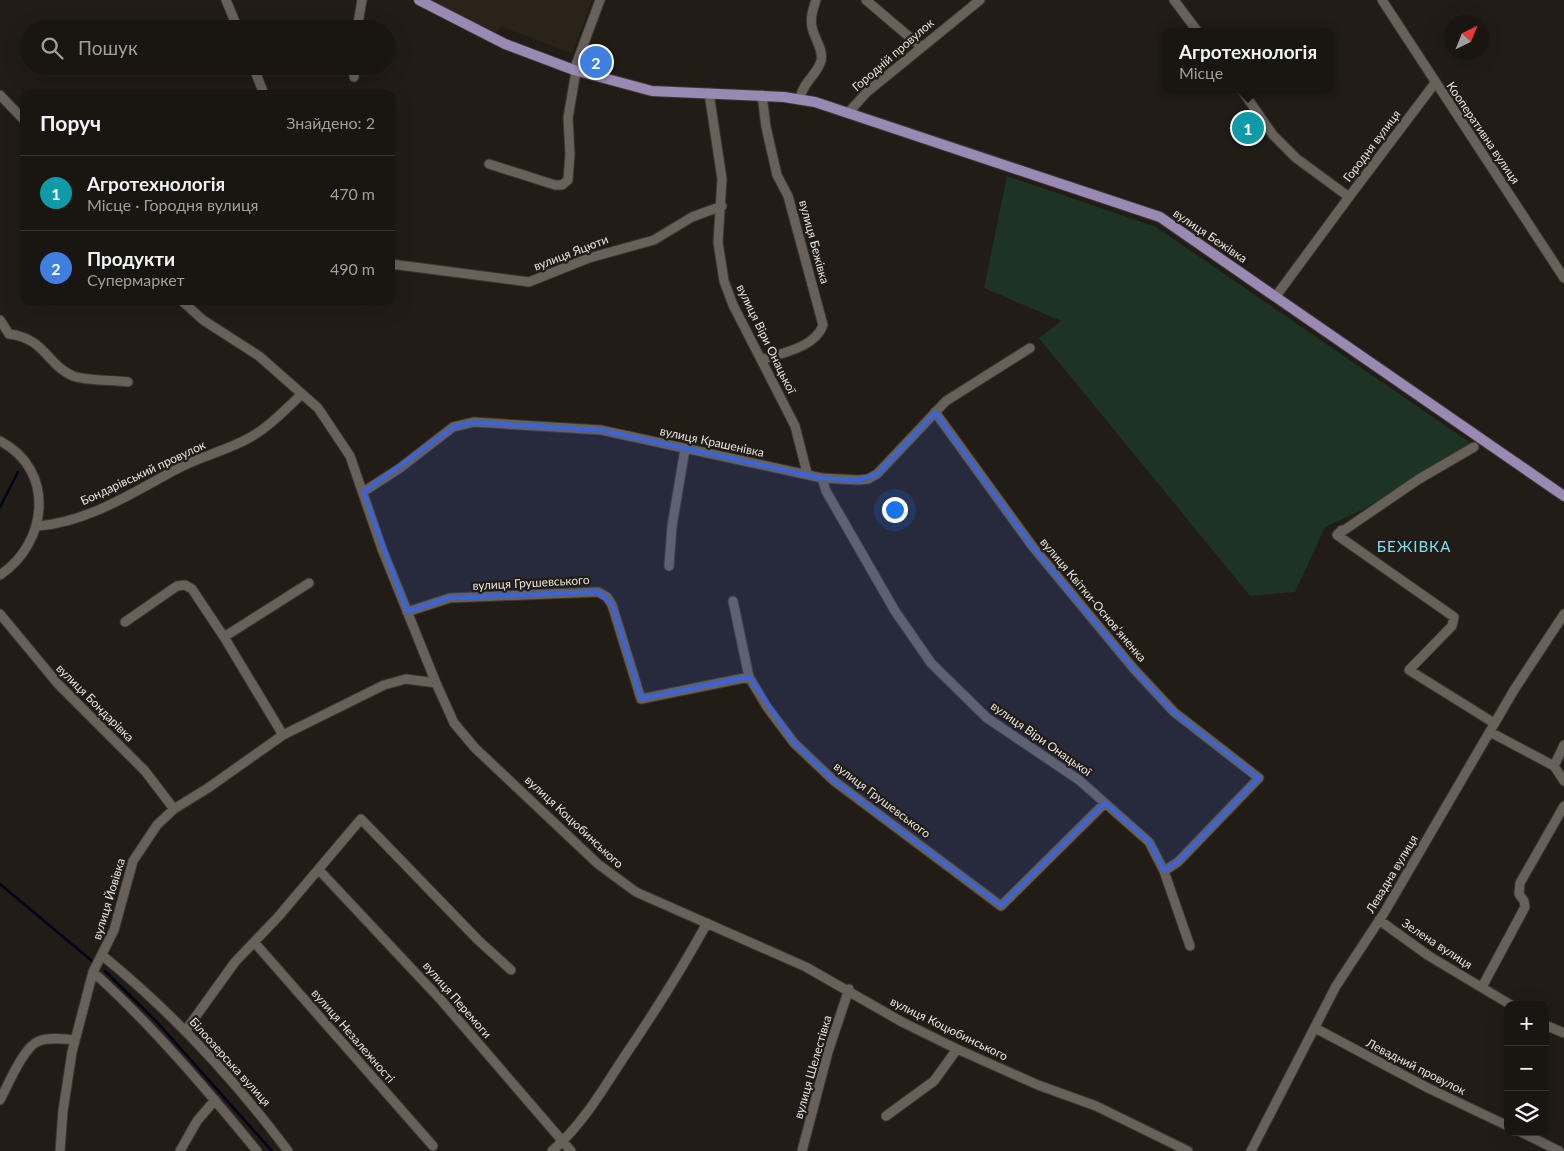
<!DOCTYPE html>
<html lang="uk">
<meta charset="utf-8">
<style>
:root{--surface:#191510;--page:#26221e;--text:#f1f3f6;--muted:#9f9f9f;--line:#373430;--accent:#7c3aed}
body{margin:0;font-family:Lato,sans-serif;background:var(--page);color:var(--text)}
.controls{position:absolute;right:15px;bottom:15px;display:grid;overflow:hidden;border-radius:10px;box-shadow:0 5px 20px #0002}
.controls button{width:45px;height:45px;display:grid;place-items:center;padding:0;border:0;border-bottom:1px solid var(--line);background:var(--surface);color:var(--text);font:25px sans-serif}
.compass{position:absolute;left:1444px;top:15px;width:45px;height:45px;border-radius:50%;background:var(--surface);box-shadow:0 5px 20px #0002;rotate:43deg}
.you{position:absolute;left:894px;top:509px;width:18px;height:18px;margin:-12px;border:4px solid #fff;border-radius:50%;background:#1a73e8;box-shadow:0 0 0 8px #1a73e833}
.badge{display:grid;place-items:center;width:32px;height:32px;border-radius:50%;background:var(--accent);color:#fff;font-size:16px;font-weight:700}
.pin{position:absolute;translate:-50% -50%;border:2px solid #fff;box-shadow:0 1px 5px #0006}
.popup{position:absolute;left:1162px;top:28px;width:172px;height:65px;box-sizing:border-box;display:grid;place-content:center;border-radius:10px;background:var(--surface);filter:drop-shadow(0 1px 4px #0005);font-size:16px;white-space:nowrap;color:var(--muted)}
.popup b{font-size:19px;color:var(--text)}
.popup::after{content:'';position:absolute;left:50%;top:100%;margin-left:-10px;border:10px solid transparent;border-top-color:var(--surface)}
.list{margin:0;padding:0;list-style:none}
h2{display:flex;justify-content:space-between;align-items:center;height:65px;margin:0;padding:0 20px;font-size:21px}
h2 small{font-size:16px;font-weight:400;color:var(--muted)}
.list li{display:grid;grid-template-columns:32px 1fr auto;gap:15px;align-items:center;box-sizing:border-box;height:75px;padding:0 20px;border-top:1px solid var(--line)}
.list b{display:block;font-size:19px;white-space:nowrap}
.list p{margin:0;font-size:16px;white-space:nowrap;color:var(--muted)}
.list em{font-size:16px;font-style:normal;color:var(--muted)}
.icon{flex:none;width:28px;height:28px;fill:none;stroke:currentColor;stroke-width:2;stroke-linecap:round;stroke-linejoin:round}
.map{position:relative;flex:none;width:1564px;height:1151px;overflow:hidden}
.search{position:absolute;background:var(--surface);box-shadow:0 5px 20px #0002;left:20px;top:20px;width:375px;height:55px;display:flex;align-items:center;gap:12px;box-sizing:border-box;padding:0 18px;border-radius:28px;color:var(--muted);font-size:19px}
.panel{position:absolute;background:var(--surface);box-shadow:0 5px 20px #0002;left:20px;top:90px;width:375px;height:215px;border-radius:10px}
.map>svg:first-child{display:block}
.built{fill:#2c2318}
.green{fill:#1d3324}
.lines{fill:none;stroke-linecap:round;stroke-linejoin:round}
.stream{stroke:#00051b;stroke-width:2.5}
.minor-casing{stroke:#3a3733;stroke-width:11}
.major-casing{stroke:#3a3733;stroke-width:12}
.minor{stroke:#67615a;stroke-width:9}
.major{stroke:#9a89b3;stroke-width:10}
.marked{fill:#3b64d9;fill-opacity:0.2;stroke:#3b64d9;stroke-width:4;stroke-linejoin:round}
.labels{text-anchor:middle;stroke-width:4.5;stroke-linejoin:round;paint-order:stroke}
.street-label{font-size:12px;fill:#e5e2de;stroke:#211c16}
.quarter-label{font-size:15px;letter-spacing:1px;fill:#7ae1f5;stroke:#211c16}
</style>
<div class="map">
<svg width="1564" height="1151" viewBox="0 0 1564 1151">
<rect width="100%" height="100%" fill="#211c16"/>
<!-- built -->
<path class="built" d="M433,0H592L572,54L501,26L496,33Z"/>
<!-- green -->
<path class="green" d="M1007,176L1156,227L1472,444L1362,510L1325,527L1295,592L1250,596L1039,338L1061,321L984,288Z"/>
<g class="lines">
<!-- stream -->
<path class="stream" d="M0,507L18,472
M0,884L92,961
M105,971L157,1022L272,1151"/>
<defs>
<path id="minor" d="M226,0L238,29
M866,0L920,46
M1174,0L1198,32
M1382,0L1564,278
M357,29L362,0
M253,66L264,94
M574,70L600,0
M354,77V66
M1241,89L1273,135L1296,158L1349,197L1435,83
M709,93L722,179L718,242L724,281L733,305L795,426L807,473
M0,95L24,120
M800,98C803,82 817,75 821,61C824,50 814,38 812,27C810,18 813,9 816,0
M848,113L867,92L980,0
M489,164L555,185H562L568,180L570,154L568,118L576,71
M391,264L529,282L589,258L654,240L692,217L722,206
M1276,296L1349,197
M182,301L203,320L259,356L318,408L350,456L382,549L436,683L454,723L475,748L598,864L636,892L806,967L902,1022L957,1049L1038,1085L1096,1106L1188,1151
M0,320L9,334C45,338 47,365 73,376C86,381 113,380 128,382
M761,360C781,353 815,348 823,325L788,196L777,175L766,127L762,95
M935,412L1033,547L1134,669L1174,712L1259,778L1178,862L1164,871
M0,441C56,470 48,543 0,575
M822,478L826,491L895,611L931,663L987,718L1079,780L1149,842L1164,871L1190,946
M363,492L400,468L453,427L474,422L601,430L822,478L858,480L868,479L877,474L946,401L1030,348
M38,526C88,522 132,493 175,470C198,457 226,451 249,438C268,428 286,409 302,394
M1342,530L1337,535L1419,479L1474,447
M1337,535L1454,617L1452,626L1409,670L1494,723
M669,566L672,526L685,449
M733,601L749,677
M407,612L450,598L598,592L607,597L612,605L641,699L749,677L767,707L794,743L834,781L1001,906L1105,803
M0,614L58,684L145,771L174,809
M125,622L177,586L185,585L192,589L224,637L309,583
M224,637L283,735
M1490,732L1554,766
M1564,745L1554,766L1564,781
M319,870L441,1000L571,1151
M1379,920L1429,956L1511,1005
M254,942L433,1146
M103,956C173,1013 234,1079 288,1151
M93,972C152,1025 207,1090 257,1151
M1482,987L1525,907L1524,901L1519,894L1520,883L1564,806
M1545,1025L1564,1033
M1315,1028L1428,1088L1508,1126
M186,1030L235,962L278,917L361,819L478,940L511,970
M0,1100C8,1085 24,1046 39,1041C50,1037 63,1039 75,1040
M886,1116L934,1081L957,1049
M1521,1132L1559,1151
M60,1151L63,1111L72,1052L93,972L114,930L133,861L157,825L174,809L208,788L283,735L384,685L406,679L436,683
M180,1151L197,1121L215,1100
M552,1151C582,1125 602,1091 624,1057C654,1013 682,969 707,923
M802,1151L828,1052L849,989
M1251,1151L1336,986L1384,913L1514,690L1564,614"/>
<path id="major" d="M419,0L505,44L574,70L652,91L784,97L815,102L1160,217L1564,496"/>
</defs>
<!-- minor casing -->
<use href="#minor" class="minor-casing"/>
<!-- major casing -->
<use href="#major" class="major-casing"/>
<!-- minor -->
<use href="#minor" class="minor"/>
<!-- major -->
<use href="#major" class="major"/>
</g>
<!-- marked area -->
<path class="marked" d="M935,412L1033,547L1134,669L1174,712L1259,778L1178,862L1164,871L1149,842L1105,803L1001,906L834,781L794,743L749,677L641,699L612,605L598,592L450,598L407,612L363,492L453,427L474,422L601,430L822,478L858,480L877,474Z"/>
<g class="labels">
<!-- street labels -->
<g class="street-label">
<text transform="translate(893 55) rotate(-41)" y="4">Городній провулок</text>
<text transform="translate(1483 133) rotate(56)" y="4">Кооперативна вулиця</text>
<text transform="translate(1372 146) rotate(-53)" y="4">Городня вулиця</text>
<text transform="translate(1210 236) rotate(34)" y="4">вулиця Бежівка</text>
<text transform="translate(814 242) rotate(75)" y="4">вулиця Бежівка</text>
<text transform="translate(571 253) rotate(-21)" y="4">вулиця Яцюти</text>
<text transform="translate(766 339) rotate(64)" y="4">вулиця Віри Онацької</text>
<text transform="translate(712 442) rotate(12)" y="4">вулиця Крашенівка</text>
<text transform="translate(143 473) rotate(-25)" y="4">Бондарівський провулок</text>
<text transform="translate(531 583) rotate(-3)" y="4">вулиця Грушевського</text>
<text transform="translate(1093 600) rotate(50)" y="4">вулиця Квітки-Основʼяненка</text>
<text transform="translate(95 703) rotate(45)" y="4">вулиця Бондарівка</text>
<text transform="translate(1041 739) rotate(35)" y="4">вулиця Віри Онацької</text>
<text transform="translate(882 800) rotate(37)" y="4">вулиця Грушевського</text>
<text transform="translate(574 822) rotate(43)" y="4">вулиця Коцюбинського</text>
<text transform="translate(1392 874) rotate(-59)" y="4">Левадна вулиця</text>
<text transform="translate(109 899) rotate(-73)" y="4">вулиця Йовівка</text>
<text transform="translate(1437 944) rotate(33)" y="4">Зелена вулиця</text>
<text transform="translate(457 1000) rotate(49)" y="4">вулиця Перемоги</text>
<text transform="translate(949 1029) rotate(26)" y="4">вулиця Коцюбинського</text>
<text transform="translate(353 1036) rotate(49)" y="4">вулиця Незалежності</text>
<text transform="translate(230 1062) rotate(48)" y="4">Білоозерська вулиця</text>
<text transform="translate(813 1067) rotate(-74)" y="4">вулиця Шелестівка</text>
<text transform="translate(1416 1067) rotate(27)" y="4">Левадний провулок</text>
</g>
<!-- quarter labels -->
<g class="quarter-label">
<text x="1414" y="552">БЕЖІВКА</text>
</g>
</g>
</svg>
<div class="controls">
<button>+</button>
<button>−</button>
<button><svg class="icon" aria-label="layers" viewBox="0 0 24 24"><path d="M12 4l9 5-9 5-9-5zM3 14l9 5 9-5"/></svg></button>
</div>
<svg class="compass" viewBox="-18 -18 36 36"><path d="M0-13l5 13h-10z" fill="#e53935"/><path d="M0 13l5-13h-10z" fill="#9f9f9f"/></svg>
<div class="you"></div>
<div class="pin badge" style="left:1248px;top:128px;background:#0f9aa8">1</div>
<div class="popup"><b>Агротехнологія</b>Місце</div>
<div class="pin badge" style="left:596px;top:62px;background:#3f7fe0">2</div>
<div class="search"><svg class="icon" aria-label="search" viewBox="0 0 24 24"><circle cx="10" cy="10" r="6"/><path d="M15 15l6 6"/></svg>Пошук</div>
<section class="panel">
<h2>Поруч<small>Знайдено: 2</small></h2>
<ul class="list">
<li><span class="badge" style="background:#0f9aa8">1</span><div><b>Агротехнологія</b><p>Місце · Городня вулиця</p></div><em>470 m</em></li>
<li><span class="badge" style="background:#3f7fe0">2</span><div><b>Продукти</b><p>Супермаркет</p></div><em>490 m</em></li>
</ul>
</section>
</div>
